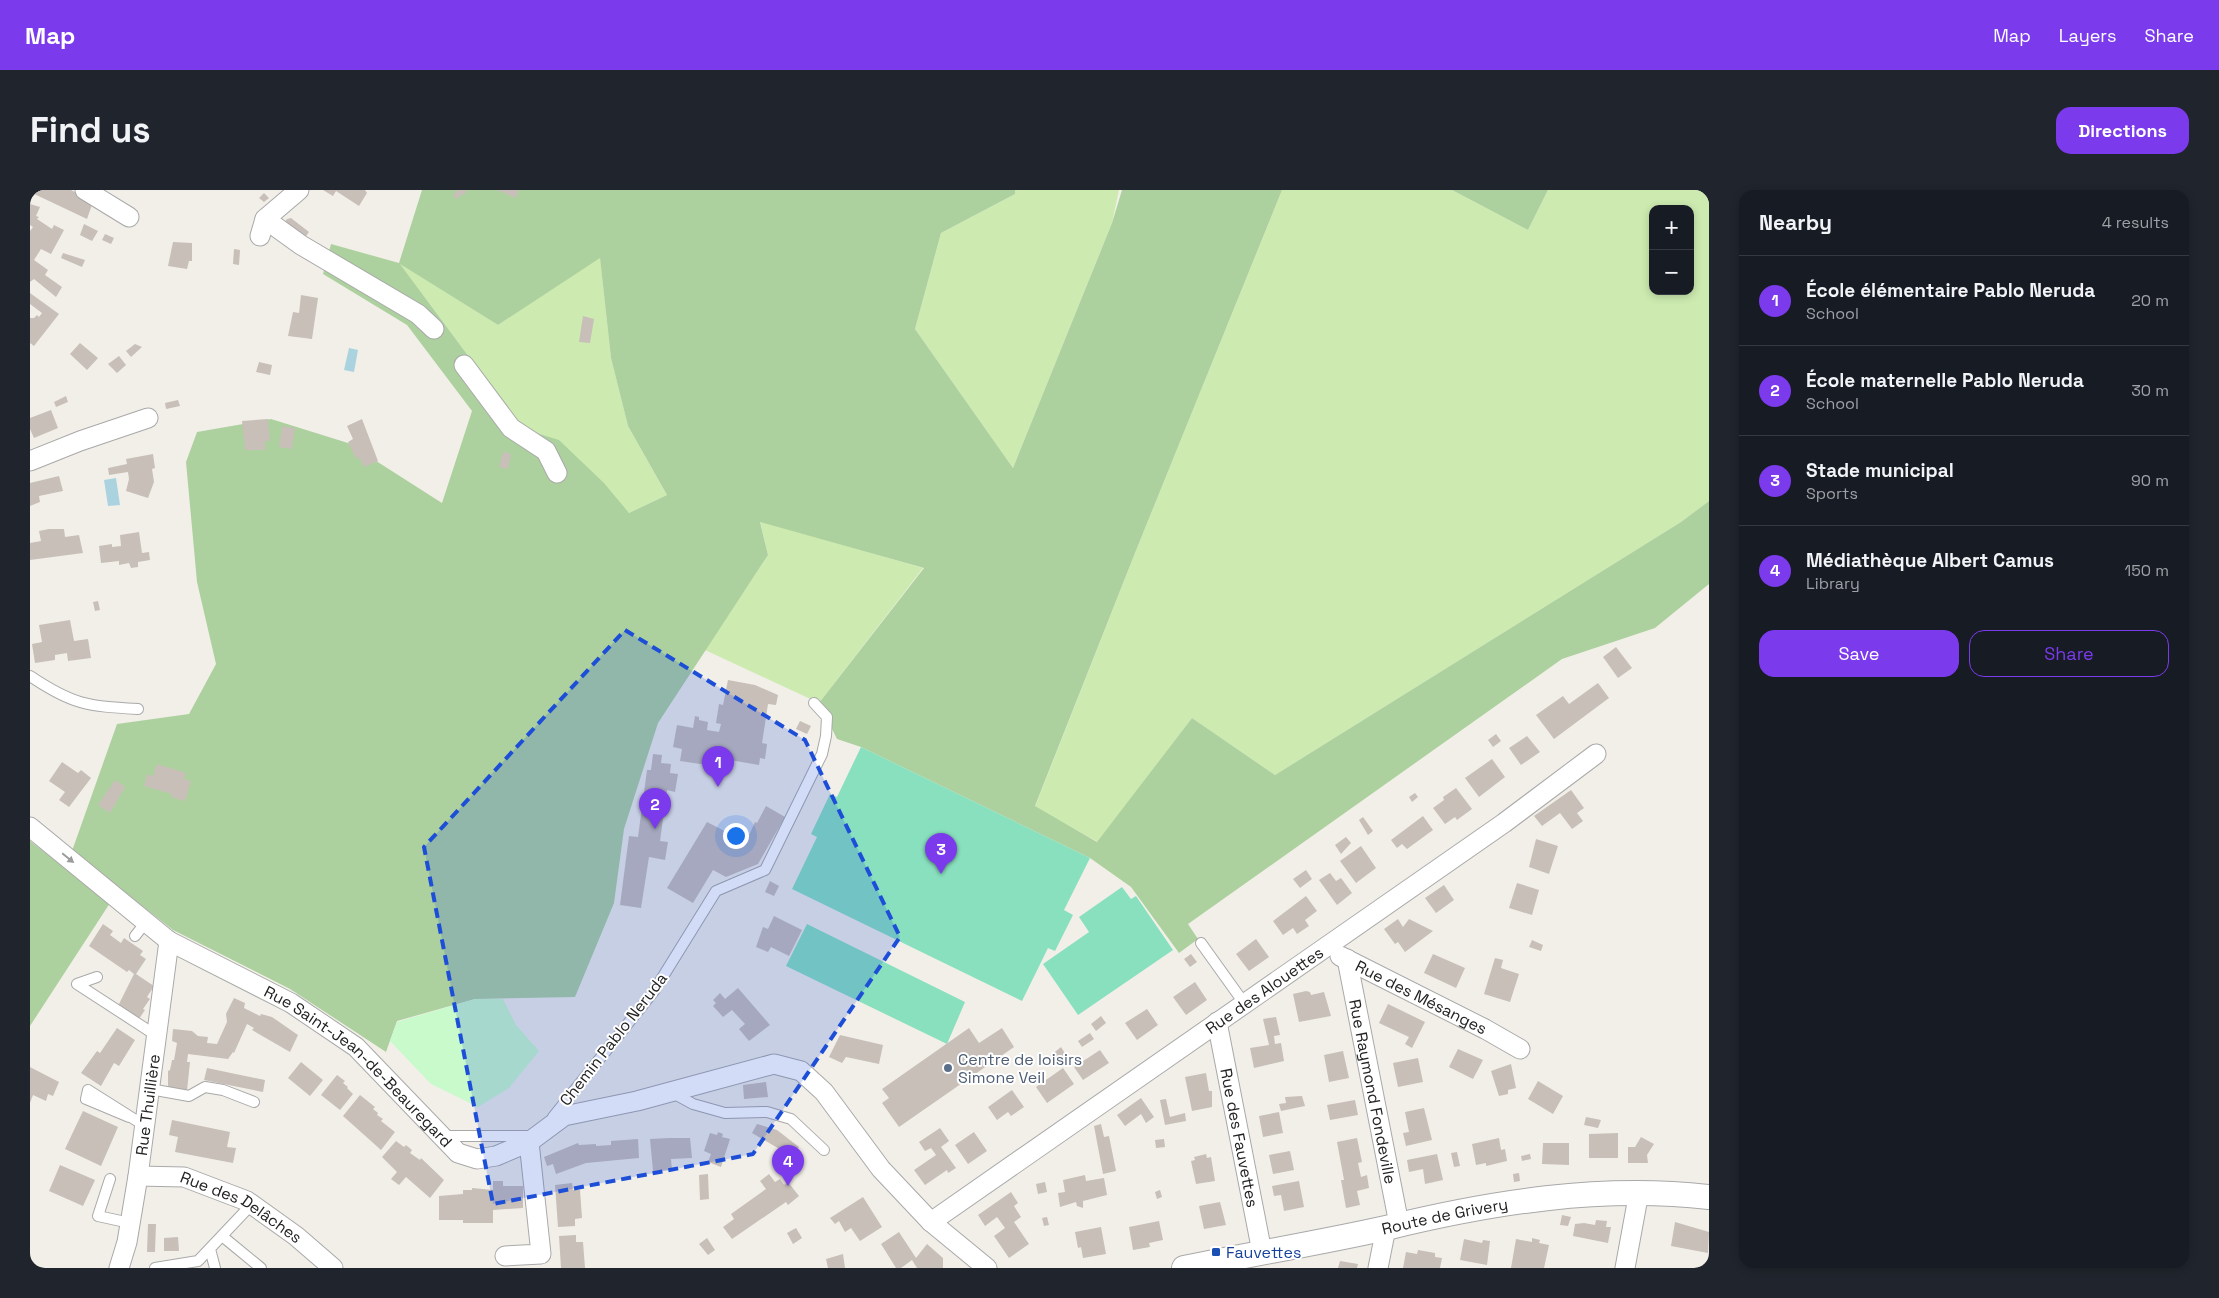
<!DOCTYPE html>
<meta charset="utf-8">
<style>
:root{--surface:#171b24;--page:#20242c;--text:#f1f3f6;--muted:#9ea1a6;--line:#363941;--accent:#7c3aed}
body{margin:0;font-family:"Space Grotesk",sans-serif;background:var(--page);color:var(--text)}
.controls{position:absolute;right:15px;top:15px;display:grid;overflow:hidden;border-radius:10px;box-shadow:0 2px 8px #0003}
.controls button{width:45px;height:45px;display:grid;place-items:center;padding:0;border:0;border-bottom:1px solid var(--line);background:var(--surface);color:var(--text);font:25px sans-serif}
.you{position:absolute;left:705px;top:645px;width:18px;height:18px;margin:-12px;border:4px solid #fff;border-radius:50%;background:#1a73e8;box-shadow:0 0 0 8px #1a73e833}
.badge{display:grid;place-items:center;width:32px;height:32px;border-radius:50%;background:var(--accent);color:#fff;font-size:16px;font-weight:700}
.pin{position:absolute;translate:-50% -41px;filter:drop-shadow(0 1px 2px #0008)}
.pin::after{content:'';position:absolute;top:26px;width:18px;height:15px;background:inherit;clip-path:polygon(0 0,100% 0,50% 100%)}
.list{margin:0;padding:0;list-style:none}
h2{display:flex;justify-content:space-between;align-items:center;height:65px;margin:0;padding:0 20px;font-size:21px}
h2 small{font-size:16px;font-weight:400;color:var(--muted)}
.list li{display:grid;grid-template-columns:32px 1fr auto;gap:15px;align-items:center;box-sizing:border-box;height:90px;padding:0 20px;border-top:1px solid var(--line)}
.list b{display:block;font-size:19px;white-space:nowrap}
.list p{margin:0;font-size:16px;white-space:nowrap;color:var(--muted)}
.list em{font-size:16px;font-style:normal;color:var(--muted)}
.actions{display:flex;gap:10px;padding:15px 20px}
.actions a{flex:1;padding:11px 0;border:1px solid var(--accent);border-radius:15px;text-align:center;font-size:18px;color:var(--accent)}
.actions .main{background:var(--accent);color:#fff}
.map{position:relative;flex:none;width:1679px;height:1078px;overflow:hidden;border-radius:15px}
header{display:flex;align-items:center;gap:30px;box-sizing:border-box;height:70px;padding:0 25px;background:var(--accent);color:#fff}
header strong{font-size:24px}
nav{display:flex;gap:28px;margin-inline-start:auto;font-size:18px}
.intro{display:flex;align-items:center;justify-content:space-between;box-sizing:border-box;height:120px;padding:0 30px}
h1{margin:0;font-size:35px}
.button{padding:12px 22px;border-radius:15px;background:var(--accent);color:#fff;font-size:18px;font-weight:700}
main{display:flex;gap:30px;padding:0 30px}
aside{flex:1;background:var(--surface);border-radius:15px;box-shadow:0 2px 8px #0003}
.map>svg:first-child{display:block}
.grass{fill:#cdebb0;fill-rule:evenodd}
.forest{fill:#add19e;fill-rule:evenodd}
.park{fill:#c8facc}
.pitch{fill:#88e0be}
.water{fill:#aad3df}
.building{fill:#c7bfb8}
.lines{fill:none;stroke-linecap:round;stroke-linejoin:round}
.service-casing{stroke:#a9a9a9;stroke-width:12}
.minor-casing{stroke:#a9a9a9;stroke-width:21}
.tertiary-casing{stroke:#a9a9a9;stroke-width:26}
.service{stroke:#fff;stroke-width:10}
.minor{stroke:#fff;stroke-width:19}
.tertiary{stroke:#fff;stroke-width:24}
.oneway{fill:#9c9c9c}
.marked{fill:#1d4ed8;fill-opacity:0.2;stroke:#1d4ed8;stroke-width:4;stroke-dasharray:10 6;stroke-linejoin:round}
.service-dot{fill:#5c6f8a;stroke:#fff;stroke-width:2}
.transit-dot{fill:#1a4fb4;stroke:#fff;stroke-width:2}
.labels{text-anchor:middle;stroke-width:4;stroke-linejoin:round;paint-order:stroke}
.street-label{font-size:16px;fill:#222;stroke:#fff}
.service-label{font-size:16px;fill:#4e5e75;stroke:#fff;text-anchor:start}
.transit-label{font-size:16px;fill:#164399;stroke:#fff;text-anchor:start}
</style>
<header>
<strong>Map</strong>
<nav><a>Map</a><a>Layers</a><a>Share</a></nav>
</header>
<div class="intro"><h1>Find us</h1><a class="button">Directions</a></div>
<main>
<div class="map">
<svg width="1679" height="1078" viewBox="0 0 1679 1078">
<rect width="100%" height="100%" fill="#f2efe9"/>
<!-- grass -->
<path class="grass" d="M985,0H1089L1082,33L983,278L885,139L911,43L985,4Z
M1252,0H1422L1498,40L1518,0H1679V311L1651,332L1245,585L1162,528L1068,652L1005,617L1105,363ZM1623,19H1660V101H1623Z
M570,67L581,168L598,236L637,305L599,323L480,235L442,171L369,73L468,135Z
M730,331L893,378L789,513L675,460L738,365Z"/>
<!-- forest -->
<path class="forest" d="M392,0H985V4L911,43L885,139L983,278L1082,33L1092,0H1252L1105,363L1005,616L1067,652L1162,528L1245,585L1651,332L1679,311V394L1625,438L1532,469L1158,734L1168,749L1149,763L1101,697L1060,668L831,557L807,549L789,513L894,378L730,332L738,365L628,533L594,639L584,713L545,807L445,809L367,831L356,862L260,799L143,740L42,661L87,534L159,524L186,474L167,392L156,272L167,242L241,229L318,253L412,313L442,221L377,135L293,84L301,54L369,73ZM570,68L581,168L598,236L637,305L599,323L574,293L529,250L480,235L442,171L370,74L468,135Z
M1422,0H1518L1498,40Z
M0,651L80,713L0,836Z"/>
<!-- park -->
<path class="park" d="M445,809H473L486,835L509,861L479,898L448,917L401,894L360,851L367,832Z"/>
<!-- pitch -->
<path class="pitch" d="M831,557L1060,668L1034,720L1043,725L1025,761L1018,758L992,811L762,699L787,647L781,644L800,604L807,607Z
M1092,697L1101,709L1106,706L1143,760L1048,825L1013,774L1059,742L1049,727Z
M777,734L935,812L917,854L756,776Z"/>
<!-- water -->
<path class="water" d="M319,158L328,160L324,182L314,180Z
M86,288L90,315L78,316L74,290Z"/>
<!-- building -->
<path class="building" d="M0,0H41L63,12L57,29L0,2Z
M293,0H335L337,3L329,16L306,1L303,6Z
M427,0H437L434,5L432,4L427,9L423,6Z
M467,0H489L486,8Z
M234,3L239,8L234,12L229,8Z
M0,14L10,17L6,26L9,27L7,29L22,39L24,35L34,40L21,64L11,59L4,70L18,80L15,85L32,97L26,107L4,89L0,92V41L3,37L0,35Z
M261,28L279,42L271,53L250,38L257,29Z
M54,34L68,41L62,51L50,45Z
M75,44L84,48L81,54L72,50Z
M143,52L162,53V71H159L157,79L138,76Z
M204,59L210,60L209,75L203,74Z
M33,63L55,70L52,77L31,68Z
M0,103L29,124L4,156L0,153V128H4L7,125L9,127L12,123L0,114Z
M271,105L288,108L282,149L258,146L263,122L269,123Z
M553,126L564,129L560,153L549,152Z
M50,153L68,168L57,180L40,164Z
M105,154L112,157L101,167L96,161Z
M89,166L96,175L87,183L78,174Z
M229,172L242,175L240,185L226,182Z
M36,206L38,212L26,217L24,212Z
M148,210L150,216L136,219L135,213Z
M21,220L28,238L4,248L0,239V228Z
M238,229L240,251H235V260H215L212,231Z
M332,229L348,271L334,277L329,267L326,269L318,252L323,249L317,236Z
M252,236L265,238L262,259L249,257Z
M473,262L481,264L478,279L469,277Z
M123,264L125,278L122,279L124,292L118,308L96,301L99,289L98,282L79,285L78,278L97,274L96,269Z
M29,286L33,301L9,306L10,312L0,316V293Z
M19,339H34L35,347L49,345L53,363L0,370V353L11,351L9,341Z
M109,342L112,363L119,362L120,370L108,372V377L101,378L99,373L89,375V371L71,373L69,356L82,354V357L91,356L90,345Z
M68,411L70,420L65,421L63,412Z
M40,430L44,451L58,449L61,468L38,471L37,463L25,465V470L5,473L2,454L12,452L9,435Z
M1586,457L1602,478L1588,488L1573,467Z
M698,490L725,495L748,505L746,515L738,514L732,553L737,554L735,569L730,568L729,575L694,569L695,565L686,564L684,576L650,571L652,559L643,557L647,535L663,538L665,526L669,527V530L678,532L677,540L689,542L691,534L686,533L689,514L693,515Z
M1568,493L1579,508L1524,549L1506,525L1533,506L1539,514Z
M770,531L781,536L777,544L766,539Z
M1466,544L1471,551L1463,557L1458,550Z
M1497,546L1510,562L1491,575L1479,558Z
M623,564L632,565L631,573L641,574L640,583L648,584L645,602L637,600L630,651L638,652L635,670L619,667L611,718L590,715L599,646L608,647L617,580H621Z
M1462,569L1475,587L1449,607L1435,588Z
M32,572L48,583L51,580L61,588L39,617L29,610L35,602L19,591Z
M127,574L156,583L154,589L161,591L155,611L141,607L142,604L114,596L117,584L123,586Z
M85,590L95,597L80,623L68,615Z
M1426,598L1442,619L1427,630L1425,627L1415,634L1403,618L1414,610L1413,607Z
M1541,600L1554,618L1547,623L1553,631L1542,639L1530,623L1512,636L1504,626Z
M1385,603L1388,607L1382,612L1379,607Z
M736,616L755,627L728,674L696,687L683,680L663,713L637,698L677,632L716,652L725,632L727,633Z
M1393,626L1403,640L1377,659L1372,654L1367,658L1361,650Z
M1333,627L1343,641L1338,645L1329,630Z
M1316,647L1321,653L1311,664L1305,655Z
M1506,649L1528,656L1519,684L1499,677Z
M1331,656L1346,678L1326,693L1310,671Z
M1276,680L1282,689L1270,698L1263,689Z
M1300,683L1306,691L1311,688L1322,703L1307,715L1289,690Z
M740,691L749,696L744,706L735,702Z
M1487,693L1509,700L1502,725L1479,718Z
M1414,695L1424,710L1406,723L1395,708Z
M1276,706L1287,721L1275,730L1279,736L1267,744L1263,738L1253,745L1243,731Z
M744,726L772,740L759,766L741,757L738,762L726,757L733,737L738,739Z
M1368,729L1373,737L1379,729L1403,741L1375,762L1368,752L1365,754L1354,739Z
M73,734L83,741L80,745L91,753L94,748L113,761L110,765L116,769L106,784L124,796L117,807L120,809L113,819L115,820L107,832L87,818L104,784L99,780L97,782L59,756Z
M1226,749L1239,767L1219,781L1206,764Z
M1502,750L1513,755L1511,761L1499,757Z
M1161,764L1167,772L1160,777L1154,769Z
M1403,764L1435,778L1426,798L1394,783Z
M1465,768L1473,770L1471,778L1489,784L1480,812L1454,804Z
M1165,792L1177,810L1156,825L1143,807Z
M708,798L740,835L719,851L709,839L715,834L702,820L693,827L683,816L686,813L683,810L690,803L695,809Z
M1276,801L1280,802L1281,805L1294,802L1301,826L1269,832L1263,804Z
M204,808L215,813L214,818L230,826L231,824L242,827L268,845L260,862L222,840L224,838L217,834L204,863L203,862L198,869L158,864L157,872H160L157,901L138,899V881L140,880L142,870H144L147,853L142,851L143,839L162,841L168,846L178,847L177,853L187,854L197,832L196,824Z
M1358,814L1395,832L1382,858L1375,854L1379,847L1349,833Z
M1117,819L1128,835L1107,850L1095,833Z
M1071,826L1076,833L1066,841L1061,834Z
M1246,827L1250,845L1244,846L1245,854L1251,853L1254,871L1224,878L1220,858L1239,855L1233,829Z
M87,838L105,850L89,876L84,873L71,896L51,883L67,861L70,863Z
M939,838L949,853L972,838L984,857L869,937L852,913L859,908L852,899Z
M1060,843L1064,849L1052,857L1048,851Z
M810,845L853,855L849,874L816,867L812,873L799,867Z
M1031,857L1036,865L1028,870L1025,865L1028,871L1025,873L1020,866Z
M1428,859L1453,870L1443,889L1419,877Z
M1070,860L1079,873L1053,890L1044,877Z
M1313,861L1319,888L1299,892L1294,865Z
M1388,868L1393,892L1368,897L1363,873Z
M271,872L293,890L280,906L258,888Z
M1481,874L1486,898L1478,900V904L1469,906L1461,881Z
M0,877L29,892L23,906L18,904L16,911L3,905L0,913Z
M177,878L235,890L233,902L174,890Z
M1033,878L1044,894L1017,913L1006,897Z
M1176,883L1179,901H1182V917L1162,921L1155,887Z
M307,885L315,891L313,893L318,897L317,898L323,904L310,920L291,905Z
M1508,891L1533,906L1523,924L1498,909Z
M736,892L738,907L714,909L713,895Z
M982,900L994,917L981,926L978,922L967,930L958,917Z
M330,905L345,917L343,919L348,923L347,925L353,929L351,931L365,942L351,960L313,926Z
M1272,906L1275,916L1251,921L1249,914L1256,913L1255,907Z
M1111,908L1124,927L1116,933L1111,924L1095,936L1087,925Z
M1136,909L1140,927L1155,923L1156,931L1135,935L1130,910Z
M1325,910L1328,925L1300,930L1297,915Z
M1394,918L1402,950L1376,956L1373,943L1379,942L1375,922Z
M53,921L88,937L71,976L35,959Z
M1249,922L1253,943L1233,947L1229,926Z
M1556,927L1571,930L1568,938L1554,935Z
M142,930L200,942L197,957L206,958L203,973L145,962L148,947L139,945Z
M727,934L747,940L769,957L763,967L722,943Z
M1071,934L1074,947L1079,946L1086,981L1073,984L1064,936Z
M910,938L919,951L911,957L926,978L918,983L917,980L895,995L884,980L906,965L901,958L895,961L889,952Z
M688,942L693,944L692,947L700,949L691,977L678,972L681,964L674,961L680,943L687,945Z
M944,942L957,961L938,974L925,955Z
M1588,943V968H1559V944Z
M1611,947L1624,954L1617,965L1618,973H1598V957H1605Z
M639,948H660L662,968L641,969L642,980L623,981L620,949Z
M1327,948L1332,972L1328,973L1331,987L1337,985L1339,998L1327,1001L1330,1015L1316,1018L1311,990H1314L1307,952Z
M1469,948L1471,960L1475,959L1477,971L1456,976V973L1446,975L1442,954Z
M608,949L609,968L556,973L526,984L523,974L517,976L514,967L548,953L549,955L566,954V956L581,955V951Z
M1134,949L1135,957L1126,958L1125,950Z
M366,951L374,957L376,955L382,960L380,963L390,970L391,968L414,990L400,1008L376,987L369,995L361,989L367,982L352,967Z
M1513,953H1539V975L1512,974Z
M1260,961L1264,980L1243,984L1239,965Z
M1427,962L1430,976L1424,977L1421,963Z
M1176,964L1177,968L1181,967L1185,991L1166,994L1161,971L1165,970L1164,967Z
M1407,964L1413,990L1395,994L1393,979L1379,982L1377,970Z
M1500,964L1501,969L1492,971L1491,966Z
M30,975L65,990L53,1016L19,1001Z
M1489,983L1490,991L1484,992L1483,984Z
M678,984L679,1009L670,1010L669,985Z
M739,984L745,992L750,989L754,995L758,992L769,1006L758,1015L756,1012L702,1049L693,1037L704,1029L701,1024L736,999L730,991Z
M1055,985L1056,991L1074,988L1077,1005L1053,1011V1018L1047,1016L1046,1012L1030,1017L1028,1003L1035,1002L1033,990Z
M463,991H473V996H493V1018L463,1020V1033H433V1030H409V1006L433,1004V1000H442V998L463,1000Z
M1269,991L1274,1017L1254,1021L1251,1005L1244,1006L1242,996Z
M1015,992L1017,1002L1008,1004L1006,994Z
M542,993L543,1000H550L552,1028L545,1029V1036L528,1037L525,995Z
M1130,1000L1132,1007L1127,1009L1125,1002Z
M981,1002L988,1013L984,1016L991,1027L984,1032L999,1054L979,1068L964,1046L975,1038L967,1027L955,1036L948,1025Z
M833,1007L852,1037L830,1051L821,1038L815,1042L809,1031L805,1034L800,1028Z
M1190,1012L1196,1035L1174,1039L1169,1016Z
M1532,1025L1541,1027L1538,1036L1530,1035Z
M1017,1027L1019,1035L1014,1036L1012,1028Z
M1566,1030L1577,1031L1576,1037H1581L1578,1053L1543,1046L1545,1034L1554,1033L1565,1035Z
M1129,1031L1133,1050L1119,1053L1120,1057L1103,1060L1099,1037Z
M1645,1032L1679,1042L1678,1063L1641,1056Z
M118,1034H126L125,1062H117Z
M1071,1037L1076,1064L1053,1068L1051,1057L1048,1058L1045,1042Z
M766,1038L772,1048L763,1054L757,1043Z
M869,1042L886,1068L897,1054L913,1068V1078H887L882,1070L871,1078H866L851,1054Z
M546,1045V1052H553L555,1078H531L529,1046Z
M148,1047L149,1061H134V1048Z
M677,1048L685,1060L678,1065L669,1054Z
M1502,1048L1510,1050L1509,1053L1519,1055L1514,1078H1481L1486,1049L1502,1052Z
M1434,1049L1452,1053L1453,1050L1460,1051L1457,1075L1430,1070Z
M1388,1060L1405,1063V1067L1412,1068L1410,1078H1373L1376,1062L1387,1064Z
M813,1064L815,1078H798L796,1069Z
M1310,1071L1328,1074L1327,1078H1308Z"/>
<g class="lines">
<defs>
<path id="service" d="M0,486C43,515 57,516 108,519
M105,746L116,732
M1171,753L1214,813
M67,787L47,794L127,846
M120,899L159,906L175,897L193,900L224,912
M641,902L663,914L695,923L737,922L761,929L794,960
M99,927L56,909L58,900L115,936
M523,927L624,801L686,701L735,680L792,564L796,546L797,527L784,513
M413,946H501
M80,989L68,1026L100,1033
M192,1046L231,1078
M180,1059L185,1078
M125,1078L168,1071L222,1014"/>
<g id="minor">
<path d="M55,0L99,27"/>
<path d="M235,29L271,55L388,124L404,139"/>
<path d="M230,46L235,29L269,0"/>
<path d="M434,175L481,238L516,261L527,283"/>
<path d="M0,271L50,251L118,228"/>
<path id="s1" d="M0,637L139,751L261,813L326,857L428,963L447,969L466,966L499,952L534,926L607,911L744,874L771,881L794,902L851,979L901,1032L957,1078"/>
<path id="s2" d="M1310,766L1455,839L1490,859"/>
<path id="s3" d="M1317,769L1369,1034"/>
<path id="s4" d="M1187,832L1232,1062"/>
<path id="s5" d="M108,986L154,987L217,1011L266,1046L303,1078"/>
<path id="s6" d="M901,1032L1474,633L1566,564"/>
<path d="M475,1066L511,1064L499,952"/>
<path id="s7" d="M89,1078L97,1052L108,986L139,751"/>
<path d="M1348,1078L1356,1038"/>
<path d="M1595,1078L1609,1002"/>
</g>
<g id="tertiary">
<path id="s8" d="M1154,1078C1221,1064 1289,1053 1356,1038C1462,1012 1570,995 1679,1007"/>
</g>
</defs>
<!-- service casing -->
<use href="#service" class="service-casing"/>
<!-- minor casing -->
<use href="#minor" class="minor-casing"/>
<!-- tertiary casing -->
<use href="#tertiary" class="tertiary-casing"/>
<!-- service -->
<use href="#service" class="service"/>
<!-- minor -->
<use href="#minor" class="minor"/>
<!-- tertiary -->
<use href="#tertiary" class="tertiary"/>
</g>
<!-- one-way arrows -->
<defs><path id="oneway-solid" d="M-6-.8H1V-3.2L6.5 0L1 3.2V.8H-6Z" transform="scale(1.25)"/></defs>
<use class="oneway" href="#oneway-solid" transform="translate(38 668) rotate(39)"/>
<!-- marked area -->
<path class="marked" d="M595,440L775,550L870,747L723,964L463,1014L394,657Z"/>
<!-- markers -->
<circle class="service-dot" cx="918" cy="878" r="5"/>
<rect class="transit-dot" x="1181" y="1057" width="10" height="10" rx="2.5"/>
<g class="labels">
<!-- street labels -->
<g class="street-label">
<text dy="6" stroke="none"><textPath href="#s6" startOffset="406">Rue des Alouettes</textPath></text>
<text dy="6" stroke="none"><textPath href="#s2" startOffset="91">Rue des Mésanges</textPath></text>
<text transform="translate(583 849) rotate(-52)" y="6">Chemin Pablo Neruda</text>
<text dy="6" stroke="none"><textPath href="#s1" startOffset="409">Rue Saint-Jean-de-Beauregard</textPath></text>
<text dy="6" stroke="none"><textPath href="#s3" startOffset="135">Rue Raymond Fondeville</textPath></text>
<text dy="6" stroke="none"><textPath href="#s7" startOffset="166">Rue Thuillière</textPath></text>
<text dy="6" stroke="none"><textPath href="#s4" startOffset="118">Rue des Fauvettes</textPath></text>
<text dy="6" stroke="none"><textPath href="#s5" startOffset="111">Rue des Delâches</textPath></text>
<text dy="6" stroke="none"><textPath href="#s8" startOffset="266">Route de Grivery</textPath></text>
</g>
<!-- service labels -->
<g class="service-label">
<text x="928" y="875">Centre de loisirs<tspan x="928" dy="18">Simone Veil</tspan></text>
</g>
<!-- transit labels -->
<g class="transit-label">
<text x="1196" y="1068">Fauvettes</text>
</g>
</g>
</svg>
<div class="controls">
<button>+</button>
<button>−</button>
</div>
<div class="you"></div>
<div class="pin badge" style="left:688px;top:597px">1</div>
<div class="pin badge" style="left:625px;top:639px">2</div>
<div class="pin badge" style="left:911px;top:684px">3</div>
<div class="pin badge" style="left:758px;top:996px">4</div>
</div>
<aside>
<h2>Nearby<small>4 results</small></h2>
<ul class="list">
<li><span class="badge">1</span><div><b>École élémentaire Pablo Neruda</b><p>School</p></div><em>20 m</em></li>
<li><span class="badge">2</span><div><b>École maternelle Pablo Neruda</b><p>School</p></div><em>30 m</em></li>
<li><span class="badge">3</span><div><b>Stade municipal</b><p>Sports</p></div><em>90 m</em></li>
<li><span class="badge">4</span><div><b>Médiathèque Albert Camus</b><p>Library</p></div><em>150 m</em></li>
</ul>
<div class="actions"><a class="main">Save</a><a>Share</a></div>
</aside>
</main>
